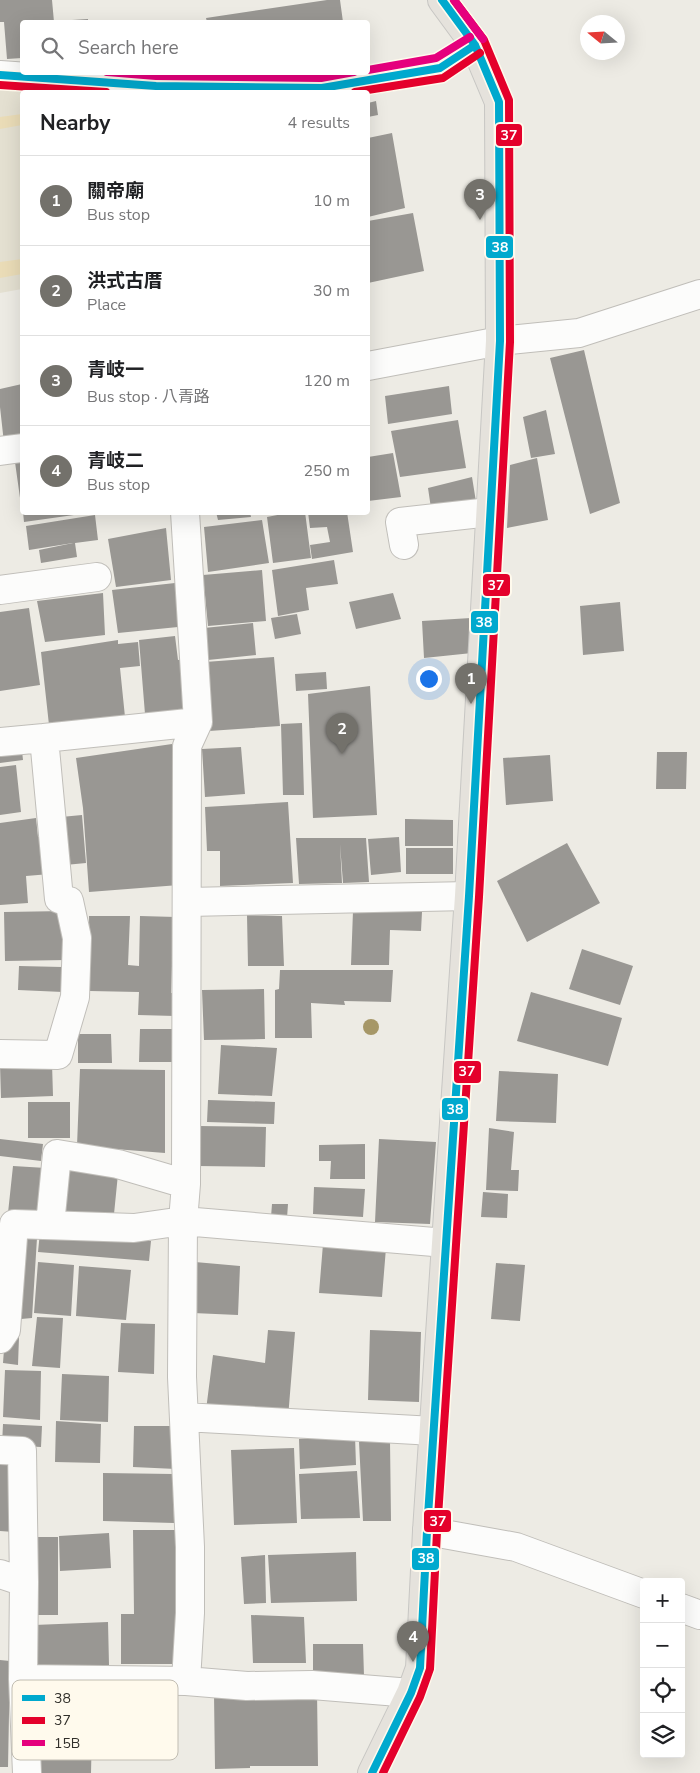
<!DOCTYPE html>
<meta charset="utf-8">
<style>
:root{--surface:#fff;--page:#f2f2f2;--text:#202124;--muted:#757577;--line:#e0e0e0;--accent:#73716b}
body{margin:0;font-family:"Nunito Sans","Noto Sans TC",sans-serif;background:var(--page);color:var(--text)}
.controls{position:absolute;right:15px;bottom:15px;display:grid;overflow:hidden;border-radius:5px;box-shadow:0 5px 20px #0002}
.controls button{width:45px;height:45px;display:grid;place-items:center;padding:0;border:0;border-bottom:1px solid var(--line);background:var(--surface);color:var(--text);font:25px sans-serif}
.compass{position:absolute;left:580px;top:15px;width:45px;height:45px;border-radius:50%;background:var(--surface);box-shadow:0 5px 20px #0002;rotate:288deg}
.you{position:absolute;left:428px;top:678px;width:18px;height:18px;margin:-12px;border:4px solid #fff;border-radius:50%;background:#1a73e8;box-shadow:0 0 0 8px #1a73e833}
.badge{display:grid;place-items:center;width:32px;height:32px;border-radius:50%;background:var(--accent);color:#fff;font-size:16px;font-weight:700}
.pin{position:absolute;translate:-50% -41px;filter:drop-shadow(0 1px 2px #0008)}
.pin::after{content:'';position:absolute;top:26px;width:18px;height:15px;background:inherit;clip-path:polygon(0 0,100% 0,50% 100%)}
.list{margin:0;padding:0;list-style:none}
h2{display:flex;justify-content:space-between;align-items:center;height:65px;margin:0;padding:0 20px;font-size:21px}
h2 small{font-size:16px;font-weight:400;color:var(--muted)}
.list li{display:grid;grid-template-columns:32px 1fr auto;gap:15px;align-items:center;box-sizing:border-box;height:90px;padding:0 20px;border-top:1px solid var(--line)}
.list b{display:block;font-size:19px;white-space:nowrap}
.list p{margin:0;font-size:16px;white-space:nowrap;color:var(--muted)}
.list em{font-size:16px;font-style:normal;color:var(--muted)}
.icon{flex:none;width:28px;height:28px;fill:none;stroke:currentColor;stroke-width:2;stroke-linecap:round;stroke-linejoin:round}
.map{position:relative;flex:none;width:700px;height:1773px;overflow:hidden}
.search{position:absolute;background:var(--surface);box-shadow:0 5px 20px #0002;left:20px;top:20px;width:350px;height:55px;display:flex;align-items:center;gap:12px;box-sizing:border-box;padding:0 18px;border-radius:5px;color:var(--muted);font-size:19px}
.panel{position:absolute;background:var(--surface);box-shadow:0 5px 20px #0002;left:20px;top:90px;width:350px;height:425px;border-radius:5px}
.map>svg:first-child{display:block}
.built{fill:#e4e0d1}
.green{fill:#eadcb7}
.building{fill:#999793}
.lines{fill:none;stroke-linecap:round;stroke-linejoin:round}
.minor-casing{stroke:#c0beb9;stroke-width:30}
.major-casing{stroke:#c7c6c3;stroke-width:30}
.minor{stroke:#fcfcfb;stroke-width:28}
.major{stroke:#e5e2dc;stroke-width:28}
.bus-1-casing{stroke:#fffaed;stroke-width:11}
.bus-2-casing{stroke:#fffaed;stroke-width:11}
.bus-3-casing{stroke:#fffaed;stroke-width:11}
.bus-1{stroke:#00a9ce;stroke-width:8}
.bus-2{stroke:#e4002b;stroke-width:8}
.bus-3{stroke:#e5007d;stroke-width:8}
.tree{fill:#a69767}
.key{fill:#fffaed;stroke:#c1bdb2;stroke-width:1}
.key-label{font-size:14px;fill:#312f2a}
.line-badge{stroke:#fffaed;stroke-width:2}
.badge-label{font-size:14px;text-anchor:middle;font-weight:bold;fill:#fff}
</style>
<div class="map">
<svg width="700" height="1773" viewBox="0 0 700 1773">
<rect width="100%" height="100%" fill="#edebe4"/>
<!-- built -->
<path class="built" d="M0,90L99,92H22V289L0,293Z"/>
<!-- green -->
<path class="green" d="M22,114V125L0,129V117Z
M22,259V274L0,278V262Z"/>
<!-- building -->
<path class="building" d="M0,0H52L54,22H22V58L7,59L4,22H0Z
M327,0H340L343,22H207L206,18Z
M88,19V22H56V21Z
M300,72H321V74L300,77Z
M376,101L378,115L368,117V103Z
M392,133L405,208L368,217V138Z
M413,213L424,271L368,283V221Z
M584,350L620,503L590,514L550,358Z
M22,384V442L4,443L0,407V389Z
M449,386L452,414L388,424L385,396Z
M546,410L555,454L531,458L523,417Z
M458,420L466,468L400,477L391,431Z
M22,453V505H21L14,455Z
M393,453L401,497L368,501V457Z
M537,458L548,520L507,528L510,465Z
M472,477L477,508L432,515L428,488Z
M23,512H81V514L24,522Z
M216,512H250L251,517L218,520Z
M293,512H305L311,558L273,563L267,517Z
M308,512H347L353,552L312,559L310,545L330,542L327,527L310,528Z
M95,515L98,540L75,543L77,557L41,563L39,550L73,543L29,550L26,526Z
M262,520L269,563L208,572L204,527Z
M166,528L171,580L116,587L108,539Z
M334,560L338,584L306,588L309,610L278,616L272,570Z
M262,570L266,621L208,626L203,575Z
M175,583L178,627L118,633L112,590Z
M103,593L105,635L45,642L37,601Z
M393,593L401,619L356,629L349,602Z
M620,602L624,651L583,655L580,606Z
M29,608L40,685L0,691V612Z
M297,614L301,634L275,639L271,618Z
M471,618L472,653L424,658L422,621Z
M253,623L256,655L208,660L204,628Z
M175,636L178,660L187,659L191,711L145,714L139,640Z
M118,640V644L138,642L140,666L120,668L125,717L49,725L41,652Z
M274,657L280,726L209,731L205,662Z
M326,672L327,689L296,691L295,674Z
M370,686L377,815L313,818L308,694Z
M302,723L304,795H283L281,724Z
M21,742L23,760L0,763V744Z
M172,744L179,885L89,892L83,808L76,758Z
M241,747L245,794L205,797L202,749Z
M657,752H687L686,789H656Z
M550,755L553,801L506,805L503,758Z
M16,765L21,812L0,815V767Z
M288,802L293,883L220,886V851H207L205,807Z
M82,815L86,863L65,865L61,817Z
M36,818L38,837L47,836L50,874L26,876L28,903L0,905V823Z
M405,819L453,820V846H405Z
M399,837L401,872L371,875L368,839Z
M296,838H366L369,882L343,883L340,844L342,883L299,884Z
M567,843L600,903L527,942L497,881Z
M406,848H453V874H406Z
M66,911L67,960L5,961L4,912Z
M353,911L422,912L421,931L390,930L389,965H351Z
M247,915L282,916L284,966H248Z
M89,916H130L128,965L139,966L140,916L176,917L175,966H172L171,993H175V1016L138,1015L139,992L90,991Z
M582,949L633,966L620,1005L569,989Z
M19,966L62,967L63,992L18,990Z
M280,970H393L391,1002L344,1001L345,1005L311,1003L312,1038H275V990L279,989Z
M264,989L265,1039L204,1040L202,990Z
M531,992L622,1018L608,1066L517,1041Z
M140,1029H174V1062H139Z
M78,1034H111L112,1063H78Z
M221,1045L277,1048L272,1096L218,1094Z
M52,1063L53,1096L1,1098L0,1064Z
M80,1069L165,1070V1153L77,1146Z
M499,1071L558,1074L556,1123L496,1121Z
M208,1100L275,1102L274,1124L207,1122Z
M28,1102H70V1138H28Z
M198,1126L266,1127L265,1167L198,1166Z
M489,1128L514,1132L511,1170H519L518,1191L486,1190Z
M0,1139L43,1144L41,1161L0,1156Z
M379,1139L436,1142L430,1224L375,1222Z
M365,1144V1179H330L331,1161H319V1145Z
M13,1166L46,1168L41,1216L8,1213Z
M64,1170L118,1174L113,1224L59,1218Z
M314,1187L365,1189L363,1217L313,1214Z
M483,1192L508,1194L507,1218L481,1217Z
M272,1204H288L287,1218L271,1217Z
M40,1232L151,1241L149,1261L38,1252Z
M25,1237L37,1238L32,1318L21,1319Z
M323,1244L386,1248L382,1297L319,1293Z
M38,1262L74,1265L71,1316L34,1313Z
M195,1262L240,1266L238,1315L193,1313Z
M496,1263L525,1265L520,1321L491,1319Z
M79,1266L131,1270L126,1320L76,1316Z
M37,1317L63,1318L60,1368L32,1366Z
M121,1323L155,1324L154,1374L118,1372Z
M268,1330L295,1332L288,1418L206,1410L213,1355L265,1363Z
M370,1330L421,1332L419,1402L368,1400Z
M5,1336L19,1337L18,1365L3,1363Z
M5,1370L41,1371L40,1420L3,1417Z
M62,1374L109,1376L108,1422L60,1420Z
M56,1421L101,1424L100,1463L55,1462Z
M3,1424L42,1426L41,1447L2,1445Z
M134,1426H179L176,1469L133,1467Z
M355,1436L356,1465L300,1469L299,1439Z
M390,1441L391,1521H363L359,1442Z
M294,1448L297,1523L234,1525L231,1450Z
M0,1455H14V1532L0,1531Z
M357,1471L360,1518L301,1519L299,1474Z
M103,1473L173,1474L174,1523L103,1521Z
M133,1530H178V1664H121V1614H134Z
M109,1533L111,1568L60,1571L59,1536Z
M33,1537H58V1615H33Z
M356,1552L357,1601L271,1603L268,1555Z
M265,1555L266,1603L244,1604L241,1557Z
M251,1615L304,1617L306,1663H253Z
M108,1622L109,1665L35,1667L34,1625Z
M313,1644H363L364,1676H313Z
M0,1660L10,1661L8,1767H0Z
M317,1691L318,1766H250V1768L215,1769L214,1694Z
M92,1730L91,1773H38V1731Z"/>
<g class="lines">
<defs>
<path id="minor" d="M0,75L156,86L322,88L440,68L475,45
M368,366L500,341L579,333L700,294
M0,451L22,448
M185,512L198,722L187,746L186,1184L183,1221L446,1243
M404,545L400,522L490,512
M0,590L97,577
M0,742L44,738
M188,902L469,896
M0,1054L58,1055L75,997L77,938L69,901L59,899L44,738L198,722
M50,1225L57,1154L118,1164L186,1184
M0,1339L6,1330L14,1224L134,1228L183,1221L182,1377L190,1547V1613L186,1681L23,1679
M184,1417L434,1431
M0,1450L22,1451L24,1582
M427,1531L516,1547L644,1594
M0,1574L24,1582L23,1679L27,1773
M681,1608L700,1615
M186,1681L247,1686L312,1685L411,1693"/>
<path id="major" d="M372,1773L411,1693L420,1668L427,1531L469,896L500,341L499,102L475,45L442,0"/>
</defs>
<!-- minor casing -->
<use href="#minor" class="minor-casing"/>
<!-- major casing -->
<use href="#major" class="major-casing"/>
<!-- minor -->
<use href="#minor" class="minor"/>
<!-- major -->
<use href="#major" class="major"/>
<defs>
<path id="bus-1" d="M0,75L156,86L322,88L440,68L475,45
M372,1773L411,1693L420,1668L427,1531L469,896L500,341L499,102L475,45L442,0"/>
<path id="bus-2" d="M0,85L106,92
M355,92L443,78L480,53
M383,1773L420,1697L430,1669L437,1532L479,897L510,342L509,100L484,40L454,0"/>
<path id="bus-3" d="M454,0L483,39
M368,70L436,58L470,37
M107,72L156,76L321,78L354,72"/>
</defs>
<!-- bus-1 casing -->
<use href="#bus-1" class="bus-1-casing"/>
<!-- bus-2 casing -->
<use href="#bus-2" class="bus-2-casing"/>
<!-- bus-3 casing -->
<use href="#bus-3" class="bus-3-casing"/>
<!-- bus-1 -->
<use href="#bus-1" class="bus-1"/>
<!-- bus-2 -->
<use href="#bus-2" class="bus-2"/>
<!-- bus-3 -->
<use href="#bus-3" class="bus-3"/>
</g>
<!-- trees -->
<circle class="tree" cx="371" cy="1027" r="8"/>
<!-- legend -->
<rect x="12" y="1680" width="166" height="80" rx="8" class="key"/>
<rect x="22" y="1695" width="23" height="6" fill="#00a9ce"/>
<rect x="22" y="1717" width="23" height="7" fill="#e4002b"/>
<rect x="22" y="1740" width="23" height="6" fill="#e5007d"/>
<g class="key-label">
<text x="54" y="1703">38</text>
<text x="54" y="1725">37</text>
<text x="54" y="1748">15B</text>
</g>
<g class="line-badge">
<rect x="495" y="123" width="28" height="24" rx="5" fill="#e4002b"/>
<rect x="485" y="235" width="29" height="24" rx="5" fill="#00a9ce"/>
<rect x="482" y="573" width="29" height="24" rx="5" fill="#e4002b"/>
<rect x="470" y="610" width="29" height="24" rx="5" fill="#00a9ce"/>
<rect x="453" y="1060" width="29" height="24" rx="5" fill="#e4002b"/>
<rect x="441" y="1097" width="28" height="24" rx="5" fill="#00a9ce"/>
<rect x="423" y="1509" width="29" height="24" rx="5" fill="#e4002b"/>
<rect x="411" y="1547" width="29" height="24" rx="5" fill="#00a9ce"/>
</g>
<g class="badge-label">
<text x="509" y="140">37</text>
<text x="500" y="252">38</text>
<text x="496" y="590">37</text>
<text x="484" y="627">38</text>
<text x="467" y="1076">37</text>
<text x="455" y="1114">38</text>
<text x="438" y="1526">37</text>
<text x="426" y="1563">38</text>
</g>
</svg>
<div class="controls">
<button>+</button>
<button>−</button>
<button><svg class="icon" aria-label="locate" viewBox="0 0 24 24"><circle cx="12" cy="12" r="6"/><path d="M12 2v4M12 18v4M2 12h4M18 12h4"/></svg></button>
<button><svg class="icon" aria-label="layers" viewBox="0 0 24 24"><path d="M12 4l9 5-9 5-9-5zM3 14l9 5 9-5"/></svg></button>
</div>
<svg class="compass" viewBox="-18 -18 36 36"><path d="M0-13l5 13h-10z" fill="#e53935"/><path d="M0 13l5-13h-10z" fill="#757577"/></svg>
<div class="you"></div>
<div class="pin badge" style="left:471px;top:704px">1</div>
<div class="pin badge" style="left:342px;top:754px">2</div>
<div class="pin badge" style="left:480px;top:220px">3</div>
<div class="pin badge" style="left:413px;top:1662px">4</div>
<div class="search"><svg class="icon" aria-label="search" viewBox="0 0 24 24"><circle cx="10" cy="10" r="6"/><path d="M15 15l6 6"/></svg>Search here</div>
<section class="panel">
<h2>Nearby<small>4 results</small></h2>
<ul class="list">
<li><span class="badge">1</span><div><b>關帝廟</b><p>Bus stop</p></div><em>10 m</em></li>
<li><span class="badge">2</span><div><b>洪式古厝</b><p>Place</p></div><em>30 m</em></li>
<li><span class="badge">3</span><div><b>青岐一</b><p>Bus stop · 八青路</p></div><em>120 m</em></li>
<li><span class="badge">4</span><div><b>青岐二</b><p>Bus stop</p></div><em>250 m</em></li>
</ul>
</section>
</div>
